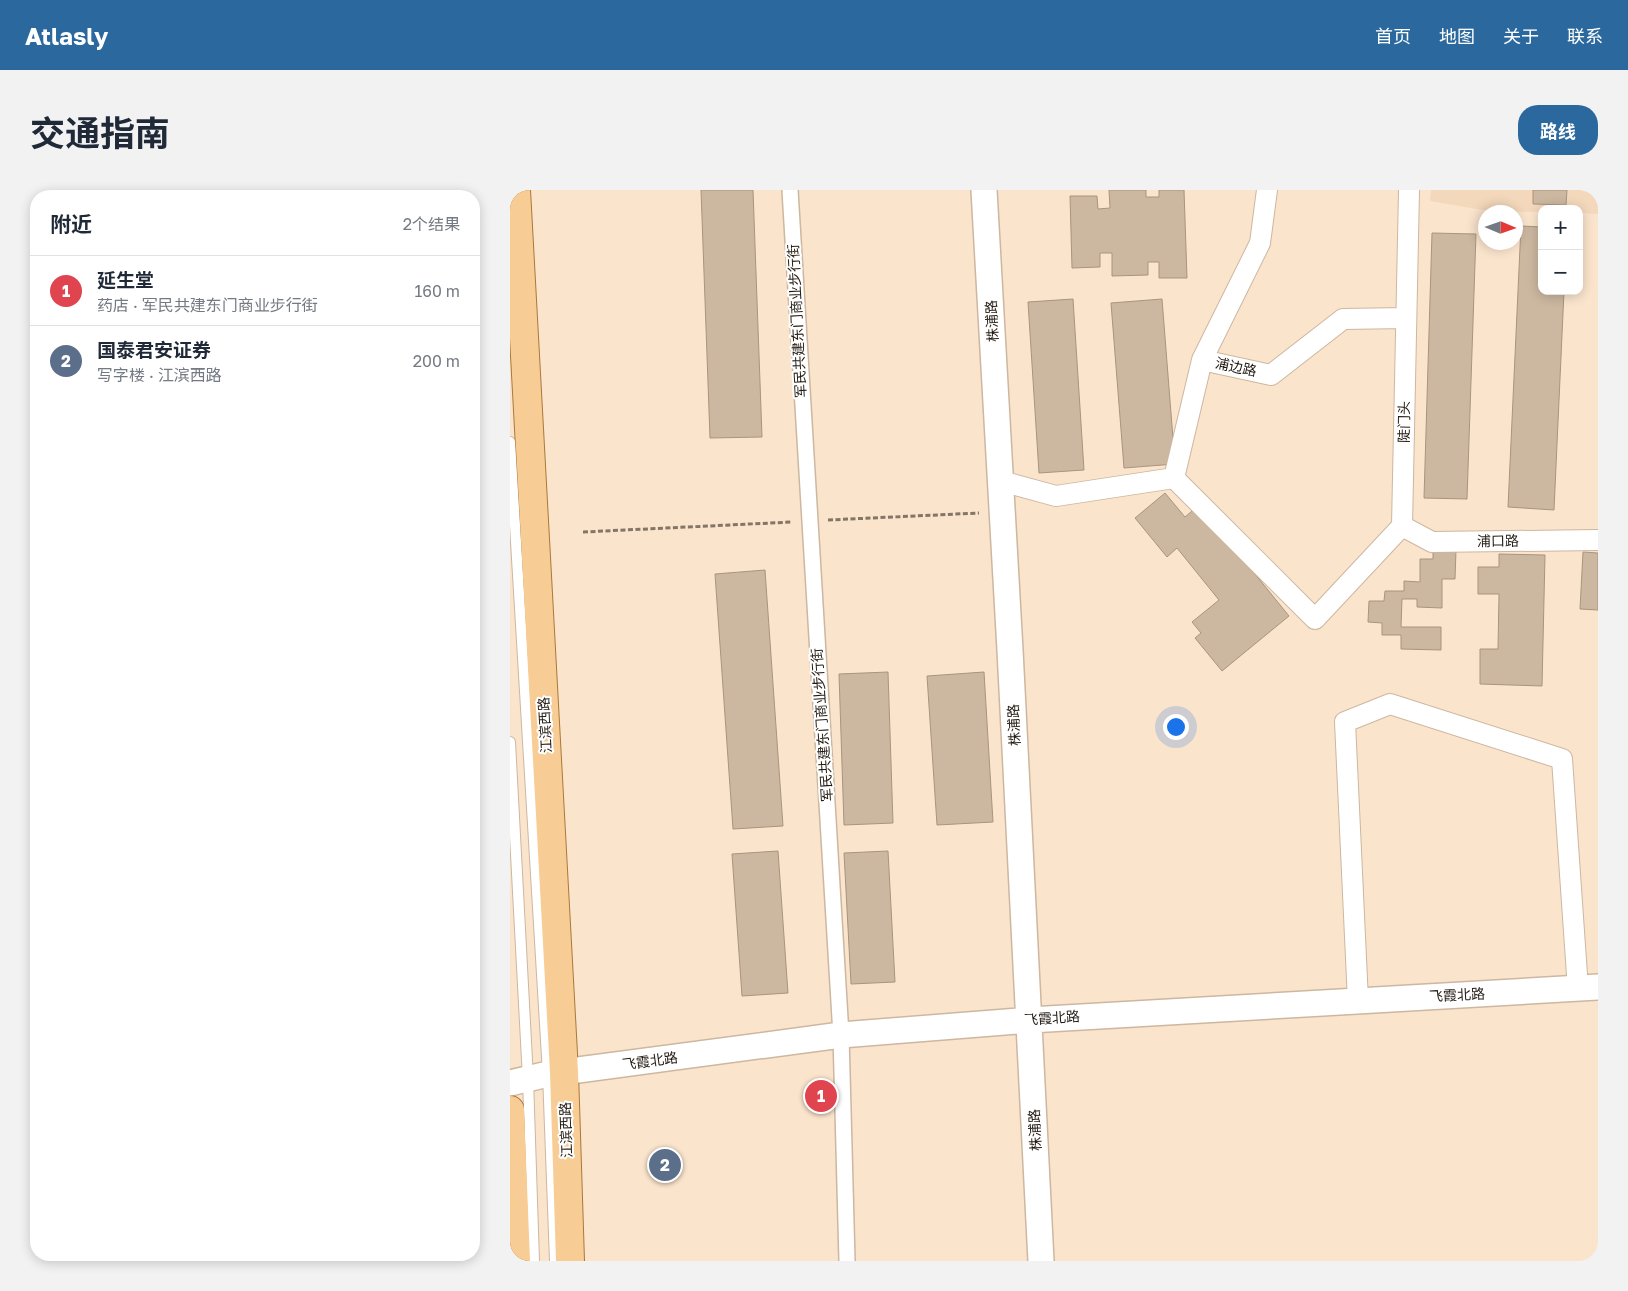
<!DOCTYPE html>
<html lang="zh">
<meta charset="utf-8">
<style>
:root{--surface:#fff;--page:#f2f2f3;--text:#1f2937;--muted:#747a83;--line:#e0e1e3;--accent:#2a689e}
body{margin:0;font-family:"Golos Text","Noto Sans SC",sans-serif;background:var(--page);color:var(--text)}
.controls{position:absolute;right:15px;top:15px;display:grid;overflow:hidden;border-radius:10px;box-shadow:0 2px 12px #0003}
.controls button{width:45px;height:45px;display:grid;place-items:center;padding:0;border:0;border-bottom:1px solid var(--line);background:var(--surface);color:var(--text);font:25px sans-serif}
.compass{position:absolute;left:968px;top:15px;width:45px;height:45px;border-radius:50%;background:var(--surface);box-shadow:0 2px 12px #0003;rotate:92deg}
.you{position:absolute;left:665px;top:536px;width:18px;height:18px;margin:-12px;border:4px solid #fff;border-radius:50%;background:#1a73e8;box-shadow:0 0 0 8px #1a73e833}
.badge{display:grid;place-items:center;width:32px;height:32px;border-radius:50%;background:var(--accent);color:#fff;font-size:16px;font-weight:700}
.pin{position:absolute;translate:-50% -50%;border:2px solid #fff;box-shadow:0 1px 5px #0006}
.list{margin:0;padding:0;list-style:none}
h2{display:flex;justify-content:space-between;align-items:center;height:65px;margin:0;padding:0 20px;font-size:21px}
h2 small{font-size:16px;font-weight:400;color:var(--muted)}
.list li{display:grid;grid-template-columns:32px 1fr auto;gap:15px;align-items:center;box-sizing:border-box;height:70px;padding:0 20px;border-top:1px solid var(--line)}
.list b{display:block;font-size:19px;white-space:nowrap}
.list p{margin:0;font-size:16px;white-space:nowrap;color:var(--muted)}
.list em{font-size:16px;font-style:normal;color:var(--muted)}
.map{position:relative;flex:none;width:1088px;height:1071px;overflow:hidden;border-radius:20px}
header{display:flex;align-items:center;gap:30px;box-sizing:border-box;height:70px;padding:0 25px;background:var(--accent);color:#fff}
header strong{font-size:24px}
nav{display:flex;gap:28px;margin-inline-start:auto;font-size:18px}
.intro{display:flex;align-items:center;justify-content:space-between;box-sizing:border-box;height:120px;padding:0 30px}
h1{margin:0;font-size:35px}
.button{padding:12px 22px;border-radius:20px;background:var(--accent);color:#fff;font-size:18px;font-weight:700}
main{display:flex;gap:30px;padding:0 30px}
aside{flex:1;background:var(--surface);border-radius:20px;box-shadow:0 2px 12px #0003}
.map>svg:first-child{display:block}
.built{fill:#f3d8bb}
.building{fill:#ccb7a0;stroke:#a9947e}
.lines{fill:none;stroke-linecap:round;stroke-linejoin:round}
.service-casing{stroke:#cdb7a0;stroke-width:12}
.pedestrian-casing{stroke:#cdb7a0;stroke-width:18}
.minor-casing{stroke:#cdb7a0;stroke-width:22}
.tertiary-casing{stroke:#cdb7a0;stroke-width:28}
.primary-casing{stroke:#ab783a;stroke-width:30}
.path{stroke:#847667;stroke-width:3;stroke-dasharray:5 2.5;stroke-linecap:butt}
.service{stroke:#fff;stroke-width:10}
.pedestrian{stroke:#fff;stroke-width:15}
.minor{stroke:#fff;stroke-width:20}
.tertiary{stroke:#fff;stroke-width:25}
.primary{stroke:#f8cc95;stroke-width:28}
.labels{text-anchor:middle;stroke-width:4;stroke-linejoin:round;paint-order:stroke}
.street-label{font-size:14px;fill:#231b13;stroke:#fff}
</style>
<header>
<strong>Atlasly</strong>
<nav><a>首页</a><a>地图</a><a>关于</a><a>联系</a></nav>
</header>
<div class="intro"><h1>交通指南</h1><a class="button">路线</a></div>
<main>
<aside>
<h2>附近<small>2个结果</small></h2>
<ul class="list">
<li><span class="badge" style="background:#e0444e">1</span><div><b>延生堂</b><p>药店 · 军民共建东门商业步行街</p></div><em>160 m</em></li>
<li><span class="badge" style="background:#5c6f8a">2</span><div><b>国泰君安证券</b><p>写字楼 · 江滨西路</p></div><em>200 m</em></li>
</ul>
</aside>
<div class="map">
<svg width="1088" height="1071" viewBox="0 0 1088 1071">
<rect width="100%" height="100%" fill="#fae4cc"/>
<!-- built -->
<path class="built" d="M921,0H1088V24L1069,23V19H1032V22L978,21L920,11Z"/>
<!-- building -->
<path class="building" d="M191,0H243L252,247L200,248Z
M599,0H636V7H649V0H674L677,88H649V72H638V85L602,86V63H590V77L562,78L560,6H587L588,19L600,18Z
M1023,0H1057L1056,15L1023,14Z
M1011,36L1032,37V101H1054L1044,320L998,317Z
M922,43L966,44L957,309L914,308Z
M563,109L574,280L529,283L518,112Z
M652,109L665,274L614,278L601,113Z
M655,303L675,327L689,315L779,426L712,481L685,448L691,443L682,432L709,410L667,358L657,367L625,328Z
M923,360H946L945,389H932V418L907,417V409H892L891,437H931V460L891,459V445H872V433L858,432L859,411H874L875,401H894V391L910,392V369H923Z
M1073,362L1088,363V420L1070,419Z
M989,364L1035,365L1032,496L970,494V459H988L989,404H968V377H989Z
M255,380L273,636L223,639L205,384Z
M378,482L383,633L334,635L329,484Z
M474,482L483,632L427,635L417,486Z
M268,661L278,803L232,806L222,664Z
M378,661L385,792L341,794L334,663Z"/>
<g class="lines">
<defs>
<path id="service" d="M0,252L38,884L45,1071
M0,552L18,889L24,1071"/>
<path id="pedestrian" d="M280,0L331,845L337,1071"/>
<path id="minor" d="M757,0L750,53L692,170L761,185L833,129L896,128
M692,170L664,288L805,429L892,336L899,0
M491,291L546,306L664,288
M892,336L922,352L1088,350
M848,811L835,532L880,514L1052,569L1068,799"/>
<path id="tertiary" d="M474,0L500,460L531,1071
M0,893L38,884L331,845L520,830L1088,797"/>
<path id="primary" d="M6,0L54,882L60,1071
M0,920L6,1071"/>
</defs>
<!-- service casing -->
<use href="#service" class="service-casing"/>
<!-- pedestrian casing -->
<use href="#pedestrian" class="pedestrian-casing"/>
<!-- minor casing -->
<use href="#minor" class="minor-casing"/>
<!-- tertiary casing -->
<use href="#tertiary" class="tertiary-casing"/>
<!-- primary casing -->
<use href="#primary" class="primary-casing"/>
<!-- path -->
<path class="path" d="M318,330L469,323
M73,342L282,332"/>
<!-- service -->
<use href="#service" class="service"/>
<!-- pedestrian -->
<use href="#pedestrian" class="pedestrian"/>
<!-- minor -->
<use href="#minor" class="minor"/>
<!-- tertiary -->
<use href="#tertiary" class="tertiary"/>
<!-- primary -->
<use href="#primary" class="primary"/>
</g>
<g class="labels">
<!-- street labels -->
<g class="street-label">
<text transform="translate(287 131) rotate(-93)" y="5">军民共建东门商业步行街</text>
<text transform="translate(482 131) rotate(-93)" y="5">株浦路</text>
<text transform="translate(726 177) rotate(12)" y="5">浦边路</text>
<text transform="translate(894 232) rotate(-89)" y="5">陡门头</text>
<text transform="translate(988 351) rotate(-1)" y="5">浦口路</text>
<text transform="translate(35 535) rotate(-93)" y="5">江滨西路</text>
<text transform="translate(312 535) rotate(-94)" y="5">军民共建东门商业步行街</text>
<text transform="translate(504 535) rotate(-93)" y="5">株浦路</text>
<text transform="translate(947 805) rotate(-3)" y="5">飞霞北路</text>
<text transform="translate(542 828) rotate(-4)" y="5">飞霞北路</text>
<text transform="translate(140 871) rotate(-8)" y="5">飞霞北路</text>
<text transform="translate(56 940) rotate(-92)" y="5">江滨西路</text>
<text transform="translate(525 940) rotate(-93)" y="5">株浦路</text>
</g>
</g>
</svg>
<div class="controls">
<button>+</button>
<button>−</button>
</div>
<svg class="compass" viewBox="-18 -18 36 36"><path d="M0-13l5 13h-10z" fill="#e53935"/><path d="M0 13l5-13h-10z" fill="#747a83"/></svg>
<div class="you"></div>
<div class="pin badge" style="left:311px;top:906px;background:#e0444e">1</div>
<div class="pin badge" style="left:155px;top:975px;background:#5c6f8a">2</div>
</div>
</main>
